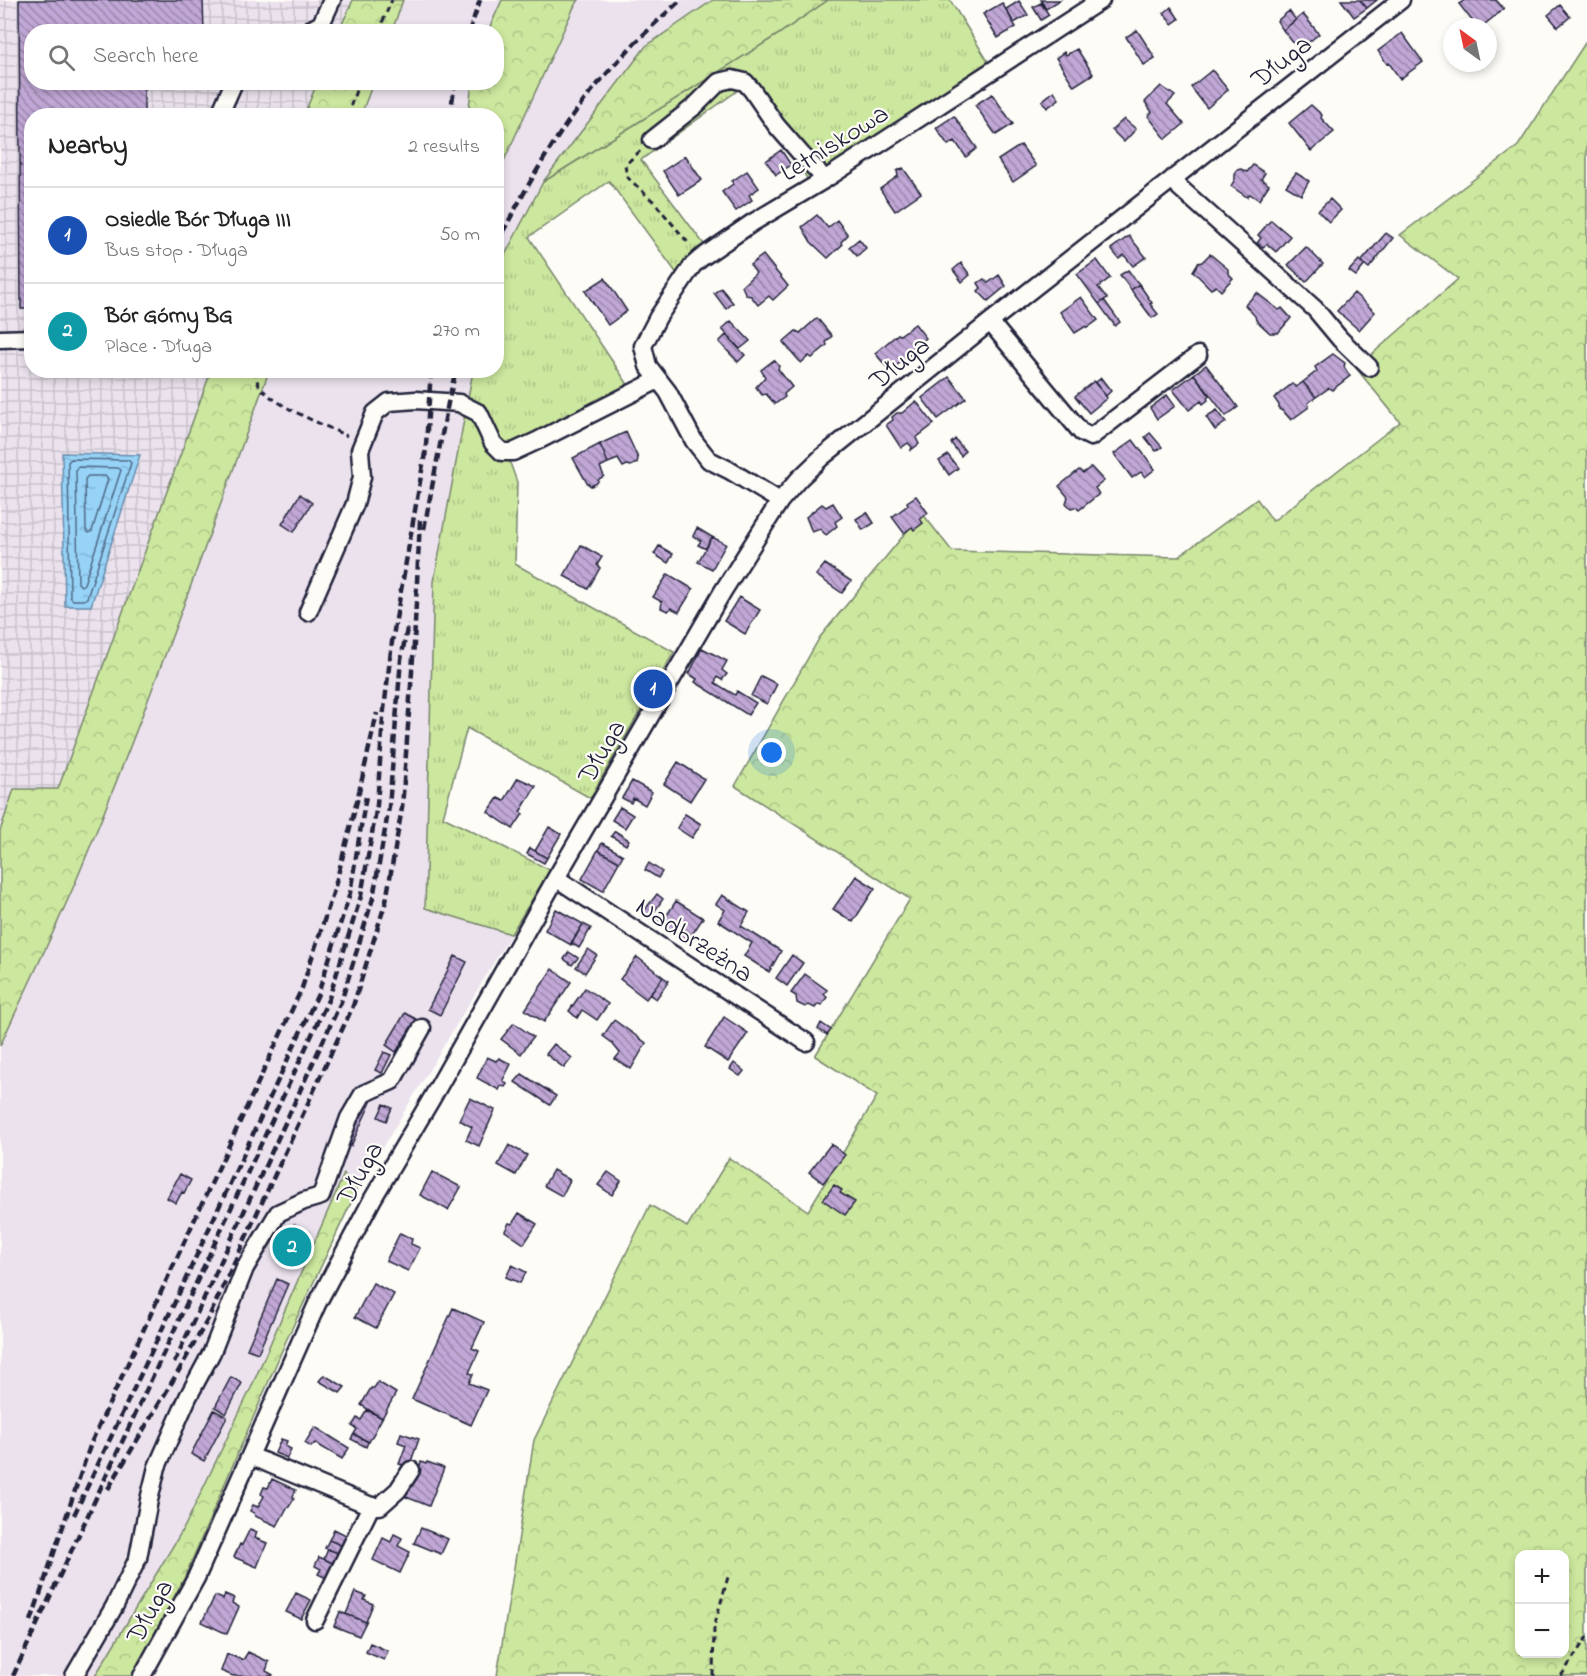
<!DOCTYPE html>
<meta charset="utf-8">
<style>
:root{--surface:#fff;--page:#f2f2f2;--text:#222;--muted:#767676;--line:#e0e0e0;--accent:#1a73e8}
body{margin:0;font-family:"Indie Flower",sans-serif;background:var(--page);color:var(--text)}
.controls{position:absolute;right:18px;bottom:18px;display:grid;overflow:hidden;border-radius:12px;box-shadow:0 3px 9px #0003}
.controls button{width:54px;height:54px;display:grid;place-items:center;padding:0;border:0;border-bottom:2px solid var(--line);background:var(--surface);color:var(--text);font:30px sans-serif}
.compass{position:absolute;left:1443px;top:18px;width:54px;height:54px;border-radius:50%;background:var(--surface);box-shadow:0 3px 9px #0003;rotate:327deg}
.you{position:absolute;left:772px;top:753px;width:21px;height:21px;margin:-15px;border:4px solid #fff;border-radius:50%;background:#1a73e8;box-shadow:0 0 0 9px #1a73e833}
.badge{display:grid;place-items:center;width:39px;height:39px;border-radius:50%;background:var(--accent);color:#fff;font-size:20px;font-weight:700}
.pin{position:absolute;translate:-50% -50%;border:3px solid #fff;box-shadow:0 2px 6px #0006}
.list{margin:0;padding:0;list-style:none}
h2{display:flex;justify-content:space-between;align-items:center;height:78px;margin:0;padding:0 24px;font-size:26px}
h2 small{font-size:20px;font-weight:400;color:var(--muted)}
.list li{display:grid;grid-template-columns:39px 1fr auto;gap:18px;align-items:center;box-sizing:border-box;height:96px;padding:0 24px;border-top:2px solid var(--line)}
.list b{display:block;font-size:22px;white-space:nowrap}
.list p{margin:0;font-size:20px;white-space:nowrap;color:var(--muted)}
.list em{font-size:20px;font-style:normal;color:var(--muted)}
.icon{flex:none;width:33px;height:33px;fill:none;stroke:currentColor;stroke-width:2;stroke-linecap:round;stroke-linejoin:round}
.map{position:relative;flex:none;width:1587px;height:1676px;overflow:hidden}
.search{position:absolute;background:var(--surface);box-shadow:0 3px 9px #0003;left:24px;top:24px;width:480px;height:66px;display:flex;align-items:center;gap:15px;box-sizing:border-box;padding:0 21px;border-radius:24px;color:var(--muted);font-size:22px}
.panel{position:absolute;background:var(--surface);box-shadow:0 3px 9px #0003;left:24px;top:108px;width:480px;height:270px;border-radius:24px}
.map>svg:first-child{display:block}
.built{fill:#ebe2ed}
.industrial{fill:url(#industrial-grid)}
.grass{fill:url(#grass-tufts);stroke:#77846c;stroke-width:1.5}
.forest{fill:url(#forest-crowns);stroke:#77846c;stroke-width:1.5;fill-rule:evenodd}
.water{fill:url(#water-ripples);stroke:#688cac;stroke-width:1.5}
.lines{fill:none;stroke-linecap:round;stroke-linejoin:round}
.shore{stroke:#506986;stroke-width:1.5}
.building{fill:url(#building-back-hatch);stroke:#22223b;stroke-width:1.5}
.minor-casing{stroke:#22223b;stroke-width:21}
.path{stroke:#22223b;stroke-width:3;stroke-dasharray:6 4.5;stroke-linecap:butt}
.minor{stroke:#fdfcf7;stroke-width:16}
.rail{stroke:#22223b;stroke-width:4.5;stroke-dasharray:9 4.5;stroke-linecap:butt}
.labels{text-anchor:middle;stroke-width:4.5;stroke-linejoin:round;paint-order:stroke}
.street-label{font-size:27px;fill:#22223b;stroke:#fdfcf7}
</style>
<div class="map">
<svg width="1587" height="1676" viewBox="0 0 1587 1676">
<defs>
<pattern id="industrial-grid" width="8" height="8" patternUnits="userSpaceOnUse" patternTransform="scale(1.5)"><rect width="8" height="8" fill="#ebe2ed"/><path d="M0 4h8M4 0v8" fill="none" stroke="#c9c2cc"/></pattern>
<pattern id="grass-tufts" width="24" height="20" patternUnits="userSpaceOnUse" patternTransform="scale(1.5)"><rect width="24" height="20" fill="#cce79e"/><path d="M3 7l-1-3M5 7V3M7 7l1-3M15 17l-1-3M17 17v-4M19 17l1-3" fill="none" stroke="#afc689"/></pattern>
<pattern id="forest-crowns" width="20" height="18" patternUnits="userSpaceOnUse" patternTransform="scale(1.5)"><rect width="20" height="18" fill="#cce79e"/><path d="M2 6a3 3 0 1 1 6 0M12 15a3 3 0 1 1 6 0" fill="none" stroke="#afc689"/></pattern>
<pattern id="water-ripples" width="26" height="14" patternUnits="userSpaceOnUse" patternTransform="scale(1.5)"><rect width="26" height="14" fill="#96d3f7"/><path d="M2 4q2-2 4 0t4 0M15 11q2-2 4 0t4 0" fill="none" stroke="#81b5d5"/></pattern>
<pattern id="building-back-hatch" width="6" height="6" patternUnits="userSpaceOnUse" patternTransform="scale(1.5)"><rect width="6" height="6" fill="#c0a7d5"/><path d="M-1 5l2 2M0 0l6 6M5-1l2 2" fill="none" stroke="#9c88ae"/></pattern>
</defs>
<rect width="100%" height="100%" fill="#fdfcf7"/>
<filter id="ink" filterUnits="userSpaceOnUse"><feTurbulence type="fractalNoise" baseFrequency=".0167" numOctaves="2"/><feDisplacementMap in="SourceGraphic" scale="12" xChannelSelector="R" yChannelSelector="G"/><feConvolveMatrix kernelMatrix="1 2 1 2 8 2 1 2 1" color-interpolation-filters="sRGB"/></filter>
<g filter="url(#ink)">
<!-- built -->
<path class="built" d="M403,0H502L488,31L392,32Z
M579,0H713L646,46L543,182L497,286V176L575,5Z
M373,83H472L468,115L361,116Z
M269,371H473L434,581L425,907L511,934L357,1190L286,1341L184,1579L132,1676H0V1046L75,883L115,785L210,533Z"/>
<!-- industrial -->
<path class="industrial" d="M0,0H353L339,31L32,32V82L317,83L304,115L32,116V370L211,371L58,789H14L0,831Z"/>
<!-- grass -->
<path class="grass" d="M828,0H950L996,74L817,193L744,86L641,160L706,247L678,275L609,181L529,237L637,398L509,460L517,482L515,564L674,652L590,798L467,728L443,817L550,870L511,934L425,908L434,581L473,371L496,370L497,286L505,255L543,182L777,35Z"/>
<!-- forest -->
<path class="forest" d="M353,0H403L392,31H339Z
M502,0H579L575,5L497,176L496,116L468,115L472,83L496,82V32L488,31Z
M713,0H828L777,35L543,182L646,46Z
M1587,40V1676H497L534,1440L650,1205L687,1227L729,1158L808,1211L877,1096L815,1056L910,899L735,786L820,637L922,513L952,551L1178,557L1257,499L1273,521L1400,422L1356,368L1458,279L1400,235L1518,146ZM1520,1554H1564V1654H1520Z
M317,83V82L373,83L361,115H304Z
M211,371H269C207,542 146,713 76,881C52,937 25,991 0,1046V831L14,789H58Z
M344,1174L357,1190L286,1341L184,1579L132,1676H95L185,1526L251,1388Z"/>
<!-- water -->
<path class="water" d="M62,453L140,455L91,606H65Z"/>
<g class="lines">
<!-- shore -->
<path class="shore" d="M71,459L128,460L131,463L87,598L84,600H73L70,597L68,462Z
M77,467L118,468L121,470L84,584L81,586L78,583L76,470Z
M88,476H106L108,479L92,531L89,533L86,530L85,479Z"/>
</g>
<!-- building -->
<path class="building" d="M19,0H203L204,32H32V82H144V116H32V309H21Z
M1041,0H1060L1046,9Z
M1341,0H1360L1367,8L1354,17Z
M1360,0H1377L1367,8Z
M1465,0H1496L1504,9L1481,27H1477L1459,4Z
M1019,1L1028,15L1014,23L1006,9Z
M1002,3L1016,27L998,38L983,14Z
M1041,3L1049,15L1041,20L1033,7Z
M1560,5L1570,17L1558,27L1548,15Z
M1171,7L1179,19L1172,24L1164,13Z
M1289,11L1296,20L1283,30L1277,21Z
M1303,14L1319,34L1299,50L1283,30Z
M1137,30L1155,58L1144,65L1126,37Z
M1402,33L1423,62L1400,79L1389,63L1387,64L1378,51Z
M1077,49L1093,74L1074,86L1056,58L1064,52L1066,55Z
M1212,70L1228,90L1207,108L1191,87Z
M1161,86L1175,96L1167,104L1184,124L1166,139L1148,116L1152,112L1145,102Z
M1054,91L1059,99L1047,108L1042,101Z
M992,94L1013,124L996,135L975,105Z
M1311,105L1322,115L1321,118L1334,132L1311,151L1289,123Z
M954,116L977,148L966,157L955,141L948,145L936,128Z
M1124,119L1136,129L1124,142L1112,130Z
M1021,145L1036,166L1013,182L998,160Z
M781,150L791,165L776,175L766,161Z
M685,156L702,180L679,195L663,171Z
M1253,165L1265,173L1261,179L1269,185L1259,200L1250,194L1247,197L1231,186L1235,179V175L1237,170L1241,169L1247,172Z
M903,168L921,193L895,211L880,189L898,176L897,171Z
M747,171L759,188L749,195L752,200L736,211L722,192L733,184L732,181Z
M1296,173L1309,181L1301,195L1286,186Z
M1330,199L1341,210L1329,222L1318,211Z
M817,215L828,228L837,220L848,235L841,242L842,245L828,258L811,242L802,227Z
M1271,220L1290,236L1276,252L1267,244L1263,247L1257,243L1261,238L1258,235Z
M1386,233L1393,238L1369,268L1361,262Z
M1129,236L1146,257L1133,266L1124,255L1119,259L1111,249Z
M859,239L866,248L857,256L849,247Z
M1306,247L1323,264L1306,282L1288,265Z
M1210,254L1228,269V273L1233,278L1221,291L1216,286L1211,289L1193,271L1198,263L1202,262Z
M763,255L788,286L773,300L769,296L758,305L751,296L746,295L742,286L756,273L750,265Z
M1097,260L1110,278L1098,287L1107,298L1099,304L1077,274Z
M1359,260L1365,265L1356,276L1349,271Z
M961,263L970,275L962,282L953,270Z
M1128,270L1139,284L1131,290L1120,275Z
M999,275L1006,286L988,301L978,291L981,288L978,283L984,279L988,283Z
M605,278L627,311L608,325L585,291Z
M1139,284L1152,303L1150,304L1158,314L1152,318L1131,290Z
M721,288L733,303L726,309L714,293Z
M1257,293L1279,310L1282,308L1291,318L1278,333H1270L1256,320L1255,316L1245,305Z
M1354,293L1375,312L1359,330L1337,311Z
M1081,297L1098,320L1087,328L1086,326L1075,333L1060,312Z
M1104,300L1120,322L1115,326L1099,304Z
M817,318L832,336L826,342L827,345L812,358L809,356L801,363L783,342L796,331L800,333Z
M731,321L750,341L740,349L722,329Z
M915,324L926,338L912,349L913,352L890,371L875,353L898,334L900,335Z
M726,335L745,355L738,362L719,342Z
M1333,354L1345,363L1344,367L1350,376L1332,390L1329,388L1316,397L1303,382L1317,371L1315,367Z
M774,360L779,366L778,369L792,387L784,394L785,397L775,404L766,394L762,395L756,387L765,377L761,370Z
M1206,365L1238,407L1226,416L1194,374Z
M1194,374L1209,395L1207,398L1208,400L1203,404L1201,401L1189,410L1173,390Z
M949,377L966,398L938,419L922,398Z
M1101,378L1111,391L1106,396L1095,383Z
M1094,381L1107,398L1089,413L1075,396Z
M1303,382L1316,397L1308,403L1309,407L1291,420L1284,412L1279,409V405L1274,398L1292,384L1296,387Z
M1167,395L1175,406L1157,419L1150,408Z
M916,401L934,424L916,438L919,444L911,450L912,447L908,443L901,448L886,425L893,420L892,417L897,413H902Z
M1217,410L1226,422L1215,430L1206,417Z
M626,432L638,458L637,463L631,466L627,465L623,467L618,459L608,463L600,444Z
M1150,433L1162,447L1156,451L1145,437Z
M955,439L965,451L961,456L951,443Z
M1133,440L1155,469L1145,477L1141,472L1132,478L1114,454Z
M600,444L608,463L600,467L604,476L599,479L597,483L591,486L587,483L573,458Z
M948,455L958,468L949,475L939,461Z
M1091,467L1104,481L1095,488L1099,494L1079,510L1076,507L1071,508L1066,503L1068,497L1059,486L1079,470L1083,473Z
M300,494L312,503L294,532L282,524Z
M916,496L928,513L920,519L923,523L914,530L912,527L904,533L892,517L908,505L907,502Z
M833,503L842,517L835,522L837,526L826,535L820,529L812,532L806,517L822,504L826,507Z
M867,512L874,523L863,530L856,519Z
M697,528L712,537L706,549L698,545L701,541L693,536Z
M712,537L726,544L712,569L698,562Z
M581,545L602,557L597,565L600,568L588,589L564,576Z
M659,546L673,554L668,563L654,554Z
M825,564L851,581L842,593L816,575Z
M668,574L693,589L679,612L671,608L668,611L661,608L662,602L653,597Z
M739,597L760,610L745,634L724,621Z
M702,648L727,661L722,670L727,674L722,680L717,677L715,683L735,695L737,691L756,703L748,715L695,682L697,679L689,674Z
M761,676L777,684L767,704L751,696Z
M678,762L704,779L690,801L664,784Z
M518,778L536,786L520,812L523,814L513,829L488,812L498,798L504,801Z
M632,781L652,792L645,805L633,798L631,803L622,798Z
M620,807L633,815L625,828L612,820Z
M685,814L701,824L692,838L677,828Z
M549,827L561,834L547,858L535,851Z
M615,831L629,840L626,845L611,836Z
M602,843L623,855L619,862L598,850Z
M530,848L547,858L544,863L527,854Z
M598,850L619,862L603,891L582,879Z
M649,863L662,872L658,878L645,870Z
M856,876L875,888L853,922L833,909Z
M657,894L663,899L650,918L643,912Z
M722,895L749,912L741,926L781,951L769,972L744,956L752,943L718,921L725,910L716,904Z
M676,901L703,918L687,942L656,922L662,912L667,915Z
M556,909L583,924L571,945L545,930Z
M583,924L591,928L579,948L571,943Z
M588,949L597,955L585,973L576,967Z
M569,952L578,958L572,965L564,959Z
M792,955L803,963L787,986L776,978Z
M455,956L467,962L440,1015L428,1009Z
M637,957L663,977L646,999L620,979Z
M552,969L571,982L544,1022L525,1010Z
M805,974L827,990L824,994L827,997L822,1005L818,1004L815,1008L809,1005L805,1007L797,1003L796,996L791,993Z
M663,977L669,981L656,999L650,995Z
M585,988L608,1004L597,1020L582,1010L577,1018L569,1011Z
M405,1013L416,1019L396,1052L386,1045Z
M724,1017L748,1033L728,1062L705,1047Z
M614,1020L646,1043L631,1069L615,1059L620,1053L611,1042L603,1036Z
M514,1023L533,1037L521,1054L501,1039Z
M821,1023L831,1030L827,1035L818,1029Z
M554,1044L572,1058L564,1068L546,1054Z
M384,1052L391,1055L382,1073L375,1070Z
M487,1057L496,1061L499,1058L511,1064L503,1080L507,1084L505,1087L501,1086L499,1090L477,1078Z
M734,1063L744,1071L740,1076L730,1069Z
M522,1074L556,1096L550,1105L515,1082Z
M364,1097L372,1100L351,1146L343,1142Z
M470,1098L495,1110L479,1146L466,1140L472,1127L459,1120Z
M384,1104L392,1108L386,1121L378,1117Z
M831,1144L845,1155L823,1183L809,1172Z
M509,1145L527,1155L516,1175L498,1165Z
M553,1170L570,1180L562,1196L544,1186Z
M432,1172L461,1187L448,1210L420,1195Z
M608,1172L621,1181L612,1195L598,1185Z
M180,1174L191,1180L184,1193L182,1192L176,1203L167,1198Z
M834,1185L842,1190L840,1193L855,1202L845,1215L823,1200Z
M519,1213L537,1224L524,1244L505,1231L509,1223L512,1224Z
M294,1224L309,1232L294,1260L280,1253L286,1241L282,1239L285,1231L289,1233Z
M400,1233L412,1239L411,1244L420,1248L408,1271L386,1261Z
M512,1265L526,1272L520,1283L506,1277Z
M277,1279L288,1284L258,1353L247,1349Z
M373,1283L394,1294L376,1328L355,1317Z
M453,1308L484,1322L472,1348L479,1351L469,1373L473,1374L469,1383L487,1390L471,1425L412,1399Z
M324,1375L345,1387L340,1393L319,1381Z
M231,1377L242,1383L226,1414L215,1407Z
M378,1382L396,1393L382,1418L361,1405L371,1388H374Z
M214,1410L227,1417L204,1461L191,1454Z
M367,1410L382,1418L369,1442L354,1434L357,1429L352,1426L357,1418L361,1420Z
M315,1427L349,1448L342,1459L315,1443L311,1447L305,1443Z
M401,1433L419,1439L409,1467L399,1464L406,1445L398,1442Z
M354,1434L368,1442L366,1447L351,1439Z
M281,1439L287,1441L285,1446L291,1449L287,1458L275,1453Z
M421,1462L426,1464L427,1462L444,1468L429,1506L401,1495L414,1479Z
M272,1479L296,1490L293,1496L294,1499L289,1507L287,1508L277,1526L255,1516L254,1513L250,1511L253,1505L258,1507L264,1496L261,1494L264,1487L268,1488Z
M421,1528L448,1539L441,1554L414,1543Z
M250,1529L257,1532L255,1538L267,1543L257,1567L234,1557L240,1544L242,1545Z
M334,1529L348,1536L343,1546L329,1540Z
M394,1534L402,1538L398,1546L410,1552L400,1573L373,1560L383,1538L391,1542Z
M329,1540L343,1546L340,1554L325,1548Z
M328,1549L340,1554L335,1564L324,1559Z
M319,1557L335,1564L328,1579L318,1574L321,1569L315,1566Z
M355,1592L366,1596L364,1600L373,1604L366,1622L346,1614Z
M296,1593L311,1600L301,1619L286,1612Z
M225,1594L234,1598L232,1603L239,1607L227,1634L202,1622L215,1596L223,1599Z
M340,1612L366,1622L359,1636L334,1626Z
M370,1643L388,1651L384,1660L366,1652Z
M248,1652L269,1662L266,1671L273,1675L272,1676H233L221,1671L227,1654L243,1660Z"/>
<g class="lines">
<defs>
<path id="minor" d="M306,32L321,24L332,0
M219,116L234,82
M652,140L695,106L719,82L732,79L745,82L752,90L776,125L802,155L817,170L824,180
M1173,178L1180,188L1315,309L1340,339L1369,367
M990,322L1081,432L1091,437L1198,355
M0,339L32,338
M780,501L729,470L709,460L694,441L668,392L648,366L643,346L658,317L693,265L701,258L752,223L824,180L1101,0
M308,612L355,504L362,477L360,450L375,413L389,402L416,400L459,403L479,413L493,443L502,452H513L539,440L658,380
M556,878L806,1042
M250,1456L371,1506L315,1620
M371,1506H380L398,1490L411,1470
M74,1676L114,1607L138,1558L149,1500L157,1467L188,1397L212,1352L245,1268L278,1213L304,1201L321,1196L349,1118L363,1094L392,1081L422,1028
M142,1676L196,1578L317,1304L372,1200L432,1098L556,878L723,591L780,501L799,479L822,457L990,322L1401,0"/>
</defs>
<!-- minor casing -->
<use href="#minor" class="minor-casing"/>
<!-- path -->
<path class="path" d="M378,32L392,0
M347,116L359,82
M640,151L625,165L627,177L654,202L690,245
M255,370C256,376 257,384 261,388C277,407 324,425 347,436
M713,1676L714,1627L728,1577
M1561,1676L1587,1637"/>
<!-- minor -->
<use href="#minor" class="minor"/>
<!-- rail -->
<path class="rail" d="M469,32L480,0
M450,116L455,82
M496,245C517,205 538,166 563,129C596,82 637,38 681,0
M425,460L431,370
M424,529L448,403L456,370
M174,1363L341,1002L373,898L389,807L401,659L408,624
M108,1489L178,1372L208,1319L353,1006L386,901L402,808L414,644L420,520
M74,1515L174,1304L318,994L350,893L366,796
M31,1621L91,1443L302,988L334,890L357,801L377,713
M13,1676L329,998L361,896L377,805L383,718L392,642L425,453"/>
</g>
</g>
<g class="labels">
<!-- street labels -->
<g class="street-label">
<text transform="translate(1281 61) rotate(-38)" y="9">Długa</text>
<text transform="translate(834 142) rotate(-32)" y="9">Letniskowa</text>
<text transform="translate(899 362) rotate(-39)" y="9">Długa</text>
<text transform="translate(601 751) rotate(-60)" y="9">Długa</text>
<text transform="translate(695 939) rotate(33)" y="9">Nadbrzeżna</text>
<text transform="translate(359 1173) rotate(-61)" y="9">Długa</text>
<text transform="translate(149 1611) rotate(-61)" y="9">Długa</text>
</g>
</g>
</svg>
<div class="controls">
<button>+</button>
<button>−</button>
</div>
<svg class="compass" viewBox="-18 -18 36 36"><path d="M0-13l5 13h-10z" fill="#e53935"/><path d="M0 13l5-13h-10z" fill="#767676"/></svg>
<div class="you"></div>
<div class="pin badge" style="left:653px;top:689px;background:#1a4fb4">1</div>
<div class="pin badge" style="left:292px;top:1247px;background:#0f9aa8">2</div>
<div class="search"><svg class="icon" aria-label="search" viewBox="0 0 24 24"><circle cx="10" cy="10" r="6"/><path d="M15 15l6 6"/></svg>Search here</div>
<section class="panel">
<h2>Nearby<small>2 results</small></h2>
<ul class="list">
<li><span class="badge" style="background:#1a4fb4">1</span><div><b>Osiedle Bór Długa III</b><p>Bus stop · Długa</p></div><em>50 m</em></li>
<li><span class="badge" style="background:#0f9aa8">2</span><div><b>Bór Górny BG</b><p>Place · Długa</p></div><em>270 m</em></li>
</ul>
</section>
</div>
